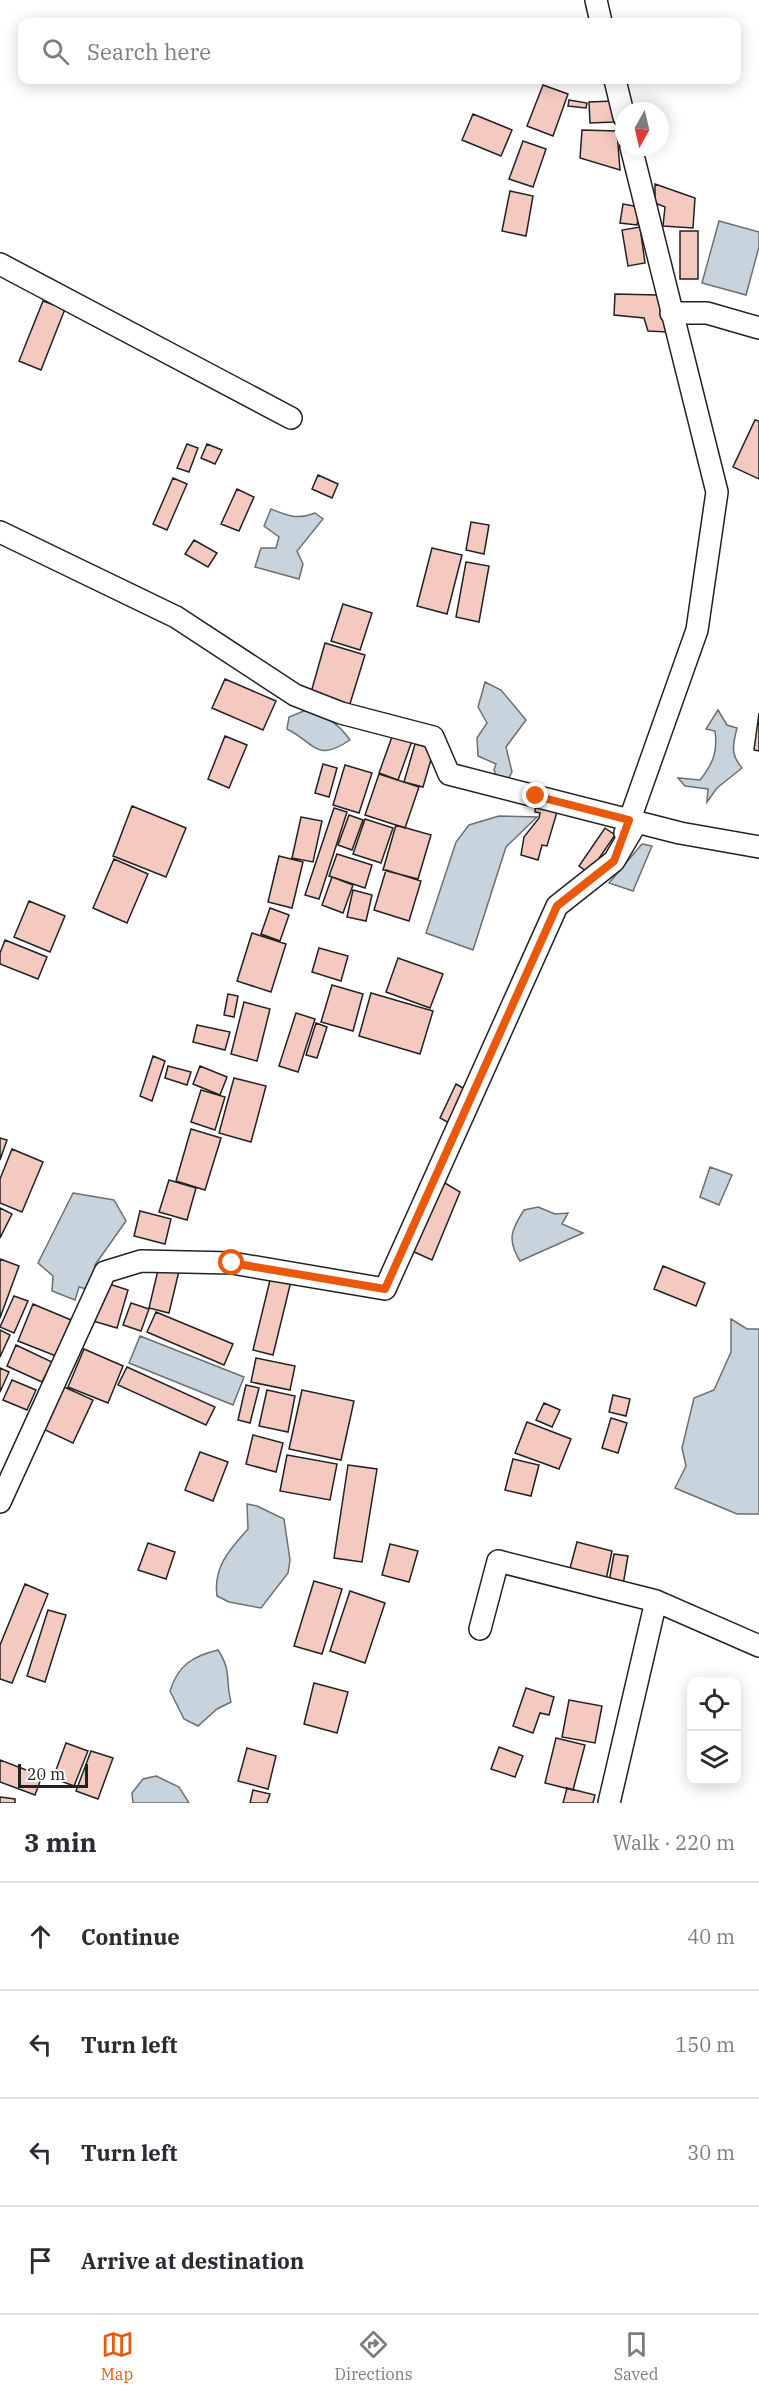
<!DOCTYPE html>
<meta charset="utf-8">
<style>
:root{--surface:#fff;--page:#f2f2f3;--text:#2b2b33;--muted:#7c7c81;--line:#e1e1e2;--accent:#ea580c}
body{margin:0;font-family:"IBM Plex Serif",serif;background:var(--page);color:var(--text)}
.controls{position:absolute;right:18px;bottom:18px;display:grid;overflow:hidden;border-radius:12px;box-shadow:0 3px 15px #0003}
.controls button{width:54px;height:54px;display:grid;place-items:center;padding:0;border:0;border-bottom:2px solid var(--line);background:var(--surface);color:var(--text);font:30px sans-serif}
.compass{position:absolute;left:615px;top:102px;width:54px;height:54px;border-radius:50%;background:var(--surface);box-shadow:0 3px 15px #0003;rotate:188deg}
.scale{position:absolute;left:18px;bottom:15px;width:70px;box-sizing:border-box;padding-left:6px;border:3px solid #222;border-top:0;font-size:16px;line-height:21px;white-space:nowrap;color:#222;-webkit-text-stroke:4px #fff;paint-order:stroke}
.stop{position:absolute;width:18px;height:18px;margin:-14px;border:4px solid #ea580c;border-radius:50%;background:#fff}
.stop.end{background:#ea580c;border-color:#fff;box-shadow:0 2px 6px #0008}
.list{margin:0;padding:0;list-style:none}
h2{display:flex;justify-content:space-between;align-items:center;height:78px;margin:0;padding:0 24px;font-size:26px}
h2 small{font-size:20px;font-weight:400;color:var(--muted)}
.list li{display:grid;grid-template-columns:39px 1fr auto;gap:18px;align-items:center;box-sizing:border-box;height:108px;padding:0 24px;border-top:2px solid var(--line)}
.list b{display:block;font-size:22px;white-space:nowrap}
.list em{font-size:20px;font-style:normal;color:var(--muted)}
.icon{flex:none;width:33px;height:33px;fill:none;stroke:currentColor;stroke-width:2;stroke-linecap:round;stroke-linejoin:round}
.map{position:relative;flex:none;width:759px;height:1803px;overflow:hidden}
.search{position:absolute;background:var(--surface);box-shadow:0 3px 15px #0003;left:18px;right:18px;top:18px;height:66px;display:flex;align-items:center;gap:15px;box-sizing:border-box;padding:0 21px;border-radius:12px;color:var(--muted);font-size:22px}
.sheet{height:510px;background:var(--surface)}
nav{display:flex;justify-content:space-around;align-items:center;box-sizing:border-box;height:84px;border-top:2px solid var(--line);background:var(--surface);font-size:16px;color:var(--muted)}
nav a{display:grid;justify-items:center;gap:3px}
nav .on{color:var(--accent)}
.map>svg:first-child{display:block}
.water{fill:#c7d3dd;stroke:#6f6f6f;stroke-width:1.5}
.building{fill:#f3c9c0;stroke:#222;stroke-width:1.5}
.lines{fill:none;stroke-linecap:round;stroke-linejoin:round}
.street-casing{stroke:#222;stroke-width:24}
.street{stroke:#fff;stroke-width:21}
.route{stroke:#ea580c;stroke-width:8}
</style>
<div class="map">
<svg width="759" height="1803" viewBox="0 0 759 1803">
<rect width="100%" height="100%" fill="#fff"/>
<!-- water -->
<path class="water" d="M719,221L759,232V247L746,295L702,283Z
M271,509C288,516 297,520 315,513L323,519L297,551L303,564L299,579L255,567L261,548H276L279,537L264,526Z
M485,682L501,690L526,720L506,747L512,772L506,783L498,779L494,770L496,764L478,756L477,738L487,723L478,707Z
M306,710C326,716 338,723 350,740C316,763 315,743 287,729L289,717Z
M718,710L727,725L737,728C733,744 730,754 742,768L717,788L707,802L708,789L685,786L678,778L700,780C713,764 718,751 715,731L706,729Z
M499,816L537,817L506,847L473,950L426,933L456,842L469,825Z
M642,844L652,846L633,891L609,883Z
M710,1167L732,1175L719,1205L700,1197Z
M73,1193L114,1200L126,1221L95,1265L97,1272L90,1290L79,1287L75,1300L52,1291L53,1276L38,1263Z
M538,1207L555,1214L568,1213L562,1224L583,1233L520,1261C507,1240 511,1230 524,1210Z
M731,1319L747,1329H759V1514H737L675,1488L686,1466L682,1448L694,1398L714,1390L731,1352Z
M140,1336L244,1377L233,1405L129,1363Z
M247,1504L257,1506L284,1519L290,1560L288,1573L261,1608L229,1602L217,1596C213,1567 230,1549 248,1529Z
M218,1650C232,1671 225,1679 231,1702L217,1709L198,1726L184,1719L170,1691C178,1665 193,1656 218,1650Z
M156,1776L179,1787L189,1803H133L132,1793L143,1779Z"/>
<!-- building -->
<path class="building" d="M543,85L568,94L553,136L527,126Z
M569,100L587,103L586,108L568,106Z
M613,101L614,122L590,123L589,102Z
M473,114L512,130L501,156L462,140Z
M582,130L617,131L620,170L580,158Z
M523,141L546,149L533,187L509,179Z
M655,184L695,198L693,228L663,226L665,207L655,203Z
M510,191L533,196L526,236L502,231Z
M623,204L640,207L637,225L620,223Z
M640,227L645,263L628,266L622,230Z
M680,231H698V279H680Z
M615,294L658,295L667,332L648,331L644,318L614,315Z
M43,301L65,309L41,370L19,361Z
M755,420L759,421V479L733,467Z
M187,444L198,448L189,472L177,468Z
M207,444L222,450L215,464L201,458Z
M318,475L338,484L332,498L312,489Z
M173,478L187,484L167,530L153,524Z
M237,489L254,497L239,531L221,524Z
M471,522L489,525L484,554L466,550Z
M194,540L217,553L208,567L185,554Z
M432,548L462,555L447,614L417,606Z
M466,562L489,566L479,622L456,617Z
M343,604L372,613L360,650L331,641Z
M325,643L365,655L349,707L310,696Z
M225,679L276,701L263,730L212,708Z
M759,713V751L754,750Z
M393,734L412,741L398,780L379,773Z
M225,736L247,745L229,788L208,779Z
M415,744L434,749L423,787L404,782Z
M323,764L337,768L329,797L315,793Z
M345,765L372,773L359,813L333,805Z
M379,774L419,787L405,828L365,815Z
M536,799L559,805L547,846L542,845L538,860L521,855L524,837L539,818L540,813L535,812Z
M132,806L186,828L166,877L113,856Z
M334,808L347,812L319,899L305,895Z
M349,815L363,820L352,850L338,845Z
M301,817L322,821L313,862L292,858Z
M365,819L393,828L381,863L353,854Z
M396,825L431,835L418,879L383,870Z
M605,828L615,835L589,873L579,866Z
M337,854L372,865L365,888L329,876Z
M279,856L303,862L292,908L268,902Z
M114,859L148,874L127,923L93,908Z
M386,870L421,881L409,921L374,910Z
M332,877L353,885L343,913L322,905Z
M353,890L372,895L366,921L347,917Z
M29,901L65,916L50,952L14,937Z
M270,908L289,915L280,941L261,934Z
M252,933L286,944L271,992L237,981Z
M5,940L47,957L38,979L0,964V953Z
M319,948L348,956L341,981L312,972Z
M398,958L443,974L430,1008L386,992Z
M332,985L363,994L353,1031L321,1022Z
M371,993L433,1011L420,1054L359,1036Z
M228,994L238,996L234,1017L224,1015Z
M244,1002L270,1009L257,1061L231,1054Z
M296,1013L315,1019L298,1072L279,1066Z
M316,1023L327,1027L317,1058L306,1055Z
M197,1025L230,1032L225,1050L193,1042Z
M153,1056L165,1061L152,1101L140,1096Z
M168,1066L191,1072L187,1085L165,1078Z
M200,1066L227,1077L220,1095L193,1084Z
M234,1078L266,1086L251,1142L219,1133Z
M456,1084L465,1089L449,1123L440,1118Z
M201,1090L225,1097L215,1130L191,1122Z
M191,1129L221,1138L205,1190L176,1181Z
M0,1138L7,1140L0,1160Z
M12,1149L43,1162L22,1212L0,1203V1179Z
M169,1180L196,1188L187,1220L159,1212Z
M440,1180L460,1192L432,1260L412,1251Z
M0,1208L12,1214L0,1238Z
M140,1211L171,1219L165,1244L134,1236Z
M0,1259L19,1266L0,1318Z
M159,1266L179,1271L169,1313L149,1308Z
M663,1266L705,1283L696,1306L654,1289Z
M272,1272L292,1277L273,1355L253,1350Z
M106,1283L128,1290L117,1328L93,1321Z
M14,1296L28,1301L14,1333L0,1327Z
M131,1303L149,1309L141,1331L123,1325Z
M33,1304L71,1320L56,1356L18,1341Z
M156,1312L233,1344L224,1365L147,1332Z
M0,1330L10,1335L0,1357Z
M16,1345L52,1362L42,1382L7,1366Z
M84,1349L123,1366L108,1403L68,1387Z
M256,1358L295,1366L290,1390L251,1382Z
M127,1367L215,1407L206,1425L118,1385Z
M0,1368L9,1372L0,1392Z
M12,1380L36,1390L27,1410L3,1400Z
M246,1385L259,1388L250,1423L238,1420Z
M62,1386L93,1400L73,1443L43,1429Z
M267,1390L295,1396L288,1432L259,1426Z
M302,1390L354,1401L341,1460L289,1449Z
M613,1395L630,1399L626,1416L609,1412Z
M544,1403L560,1410L552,1427L536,1420Z
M611,1418L627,1423L618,1453L602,1448Z
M527,1422L571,1439L559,1469L515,1453Z
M253,1435L283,1443L276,1472L246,1464Z
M200,1452L228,1462L213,1501L185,1490Z
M287,1455L337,1464L330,1500L280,1491Z
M513,1459L539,1465L531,1496L505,1490Z
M348,1465L377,1469L362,1562L334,1558Z
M577,1542L612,1551L606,1580L569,1572Z
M148,1543L175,1552L166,1579L138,1570Z
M390,1544L418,1551L409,1582L382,1575Z
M614,1554L628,1556L623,1585L609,1582Z
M314,1581L342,1589L322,1654L294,1646Z
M25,1584L48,1594L12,1683L0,1679V1645Z
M350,1591L385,1603L365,1663L330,1651Z
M48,1610L66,1615L45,1682L27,1676Z
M314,1683L348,1692L337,1733L304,1724Z
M526,1688L554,1697L549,1715L540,1713L533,1733L513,1726Z
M569,1700L602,1706L595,1743L562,1737Z
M556,1738L585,1745L573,1790L545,1783Z
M66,1743L88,1751L74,1786L53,1778Z
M499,1747L523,1756L515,1777L491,1769Z
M247,1748L276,1756L268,1789L238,1781Z
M91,1751L113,1758L98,1799L76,1791Z
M0,1760L42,1776L35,1795L0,1782Z
M567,1788L595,1795L593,1803H563Z
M253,1790L270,1794L267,1803H250Z
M0,1797L15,1799V1803H0Z"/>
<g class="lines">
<defs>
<path id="street" d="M596,0L601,22
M615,80L624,117
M0,264L291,418
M671,313H707L759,328
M0,532L176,617L295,695L341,713L433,737L449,774L680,833L759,847
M625,833L697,630L717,492L631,147
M0,1502L105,1272L141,1261L232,1263L385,1289L557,906L614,861L637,822
M656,1601L759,1646
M480,1629L498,1561L656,1601L609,1803"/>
</defs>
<!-- street casing -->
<use href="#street" class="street-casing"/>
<!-- street -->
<use href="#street" class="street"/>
</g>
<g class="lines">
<!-- route -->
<path class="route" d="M232,1263L385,1289L557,906L614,861L629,820L536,796"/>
</g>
</svg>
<div class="controls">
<button><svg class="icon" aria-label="locate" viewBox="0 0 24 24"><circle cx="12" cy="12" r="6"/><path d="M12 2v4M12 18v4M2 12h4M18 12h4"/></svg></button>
<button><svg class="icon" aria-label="layers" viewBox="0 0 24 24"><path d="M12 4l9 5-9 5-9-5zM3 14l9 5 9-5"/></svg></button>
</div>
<svg class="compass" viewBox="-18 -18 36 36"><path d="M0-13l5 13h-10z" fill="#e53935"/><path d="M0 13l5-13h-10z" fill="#7c7c81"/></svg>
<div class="scale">20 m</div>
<div class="stop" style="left:232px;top:1263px"></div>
<div class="stop end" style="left:536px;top:796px"></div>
<div class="search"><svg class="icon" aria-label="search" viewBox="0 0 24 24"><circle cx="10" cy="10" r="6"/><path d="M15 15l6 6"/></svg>Search here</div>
</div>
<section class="sheet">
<h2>3 min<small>Walk · 220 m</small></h2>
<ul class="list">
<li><svg class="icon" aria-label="ahead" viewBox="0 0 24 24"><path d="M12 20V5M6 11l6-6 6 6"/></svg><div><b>Continue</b></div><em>40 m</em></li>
<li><svg class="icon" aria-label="left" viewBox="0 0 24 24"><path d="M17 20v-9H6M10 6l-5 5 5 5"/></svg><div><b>Turn left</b></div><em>150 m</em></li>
<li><svg class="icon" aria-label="left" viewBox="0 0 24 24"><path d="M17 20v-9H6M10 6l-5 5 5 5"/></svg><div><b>Turn left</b></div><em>30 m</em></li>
<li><svg class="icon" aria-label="arrive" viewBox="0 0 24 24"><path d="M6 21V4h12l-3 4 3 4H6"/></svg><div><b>Arrive at destination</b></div></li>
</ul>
</section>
<nav>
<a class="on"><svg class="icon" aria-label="map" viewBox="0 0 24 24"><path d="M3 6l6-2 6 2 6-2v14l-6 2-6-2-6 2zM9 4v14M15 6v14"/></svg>Map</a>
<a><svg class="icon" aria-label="directions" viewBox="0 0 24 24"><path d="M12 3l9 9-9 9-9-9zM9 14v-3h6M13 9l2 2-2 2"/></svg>Directions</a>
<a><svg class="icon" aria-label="saved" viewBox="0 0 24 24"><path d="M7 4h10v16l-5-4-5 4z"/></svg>Saved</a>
</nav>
